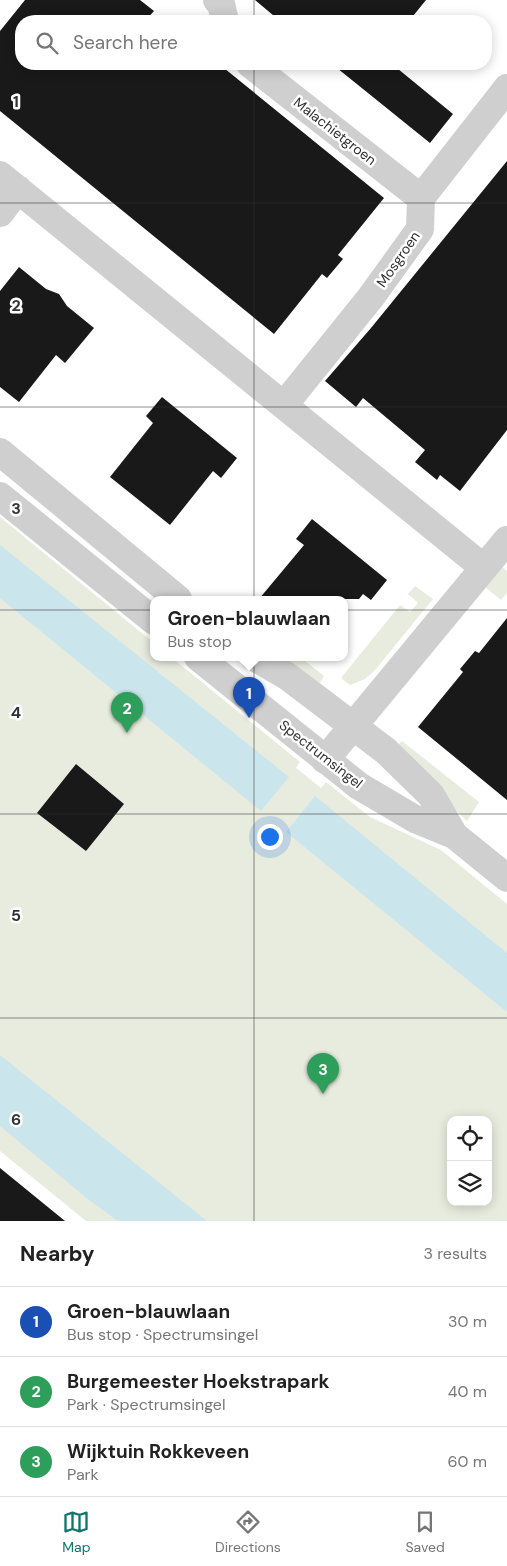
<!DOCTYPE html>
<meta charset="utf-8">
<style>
:root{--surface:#fff;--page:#f6f6f6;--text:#222;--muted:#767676;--line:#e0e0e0;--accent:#0f766e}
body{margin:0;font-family:"DM Sans",sans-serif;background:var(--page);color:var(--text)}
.controls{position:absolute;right:15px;bottom:15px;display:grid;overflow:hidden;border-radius:10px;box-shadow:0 2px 12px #0003}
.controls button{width:45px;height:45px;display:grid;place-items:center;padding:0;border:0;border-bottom:1px solid var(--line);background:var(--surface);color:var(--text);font:25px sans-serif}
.you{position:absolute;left:269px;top:836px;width:18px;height:18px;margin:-12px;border:4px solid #fff;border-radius:50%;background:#1a73e8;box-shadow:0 0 0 8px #1a73e833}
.badge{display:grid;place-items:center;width:32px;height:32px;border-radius:50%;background:var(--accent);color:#fff;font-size:16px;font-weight:700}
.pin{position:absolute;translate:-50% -41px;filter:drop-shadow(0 1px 2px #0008)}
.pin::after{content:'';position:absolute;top:26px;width:18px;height:15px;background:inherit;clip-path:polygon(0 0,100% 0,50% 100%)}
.popup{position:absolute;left:150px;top:596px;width:198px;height:65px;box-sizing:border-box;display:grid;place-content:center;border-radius:10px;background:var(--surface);filter:drop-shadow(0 1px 4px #0005);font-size:16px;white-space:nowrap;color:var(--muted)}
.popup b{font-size:19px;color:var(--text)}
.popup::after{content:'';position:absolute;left:50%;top:100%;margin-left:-10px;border:10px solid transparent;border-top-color:var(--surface)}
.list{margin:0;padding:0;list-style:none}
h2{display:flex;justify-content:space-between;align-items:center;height:65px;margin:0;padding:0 20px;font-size:21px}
h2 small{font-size:16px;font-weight:400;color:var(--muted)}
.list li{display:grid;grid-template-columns:32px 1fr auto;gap:15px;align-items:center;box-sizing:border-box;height:70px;padding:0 20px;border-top:1px solid var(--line)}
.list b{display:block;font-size:19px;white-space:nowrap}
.list p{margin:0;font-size:16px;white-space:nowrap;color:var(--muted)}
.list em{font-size:16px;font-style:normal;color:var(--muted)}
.icon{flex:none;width:28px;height:28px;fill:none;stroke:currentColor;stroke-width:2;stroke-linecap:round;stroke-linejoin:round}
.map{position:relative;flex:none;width:507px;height:1221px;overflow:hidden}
.search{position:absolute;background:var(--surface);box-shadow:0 2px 12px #0003;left:15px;right:15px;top:15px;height:55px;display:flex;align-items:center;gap:12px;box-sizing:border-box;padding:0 18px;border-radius:20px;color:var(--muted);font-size:19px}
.sheet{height:275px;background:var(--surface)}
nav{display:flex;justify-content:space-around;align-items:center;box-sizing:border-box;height:70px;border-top:1px solid var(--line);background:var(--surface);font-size:14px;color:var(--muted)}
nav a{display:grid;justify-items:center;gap:2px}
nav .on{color:var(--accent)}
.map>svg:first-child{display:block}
.green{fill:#e8ecde;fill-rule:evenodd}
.water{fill:#cae5ec}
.building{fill:#191919}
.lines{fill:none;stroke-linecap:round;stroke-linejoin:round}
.minor{stroke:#cfcfcf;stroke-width:28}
.tertiary{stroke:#cfcfcf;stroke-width:28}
.grid{fill:none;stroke:#323232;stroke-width:1;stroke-opacity:0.55}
.labels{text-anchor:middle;stroke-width:5;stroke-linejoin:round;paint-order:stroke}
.street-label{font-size:14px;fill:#323232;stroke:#fff}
.grid-label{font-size:16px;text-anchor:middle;font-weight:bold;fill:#323232;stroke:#fff;stroke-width:5;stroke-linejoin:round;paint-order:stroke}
</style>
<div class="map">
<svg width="507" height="1221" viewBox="0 0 507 1221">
<rect width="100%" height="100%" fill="#fff"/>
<!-- green -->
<path class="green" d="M0,517L154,643V657H171L300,762L296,768L321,788L326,782L370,817L441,850L507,904V1221H86L0,1151ZM451,1120H488V1202H451Z
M501,566L507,571V593L501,600L484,586Z
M415,586L433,599L375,670L365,679L350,685L341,678L400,605L410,612L418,603L408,594Z
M276,657H300L324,676L320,683Z
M402,741L479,802L467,821L442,797L398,745Z"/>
<!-- water -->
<path class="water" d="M0,545L289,777L261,811L0,598Z
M315,796L507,953V1012L286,832Z
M0,1055L207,1221H118L89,1200L0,1126Z"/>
<!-- building -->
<path class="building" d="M25,0H140L154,11L145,21H21V64H219L384,198L338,255L343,259L327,278L322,274L274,334L0,111V31Z
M255,0H426L409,21H280Z
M332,64H392L453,114L430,143Z
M507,161V430L460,491L440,475L437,480L415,462L425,450L363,398L356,407L325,381L371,328Z
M19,267L46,289L59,294L67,306L94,328L65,363L56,355L19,402L0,387V291Z
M162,397L237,458L221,478L213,471L170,525L110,477L153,423L146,416Z
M312,519L387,580L371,600L363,594L359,599H259L304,545L296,539Z
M507,618V800L418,727L463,672L460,669L475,651L479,653Z
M76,764L124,804L86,851L37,813Z
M0,1168L65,1221H0Z"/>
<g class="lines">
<!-- minor -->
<path class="minor" d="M217,0L221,4L225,21
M250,64L421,198
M0,175L484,568
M0,213L18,189
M284,405L371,297L420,229L421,198L507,88
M325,760L507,540"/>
<!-- tertiary -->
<path class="tertiary" d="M0,452L178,599
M0,496L154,621
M198,657L359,786L415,819L454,835L507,878
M254,657L287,676L386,751L431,795L454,835"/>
</g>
<!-- grid -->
<path class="grid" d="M254,0V21M254,64V1221M0,203H507M0,407H507M0,610H507M0,814H507M0,1018H507"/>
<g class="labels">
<!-- street labels -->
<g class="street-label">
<text transform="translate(335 131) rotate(38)" y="5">Malachietgroen</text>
<text transform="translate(398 259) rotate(-55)" y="5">Mosgroen</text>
<text transform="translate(321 754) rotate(38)" y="5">Spectrumsingel</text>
</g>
</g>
<g class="grid-label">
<text x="16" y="107">1</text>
<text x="16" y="311">2</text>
<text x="16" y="514">3</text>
<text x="16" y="718">4</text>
<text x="16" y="921">5</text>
<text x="16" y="1125">6</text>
</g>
</svg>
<div class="controls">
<button><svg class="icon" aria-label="locate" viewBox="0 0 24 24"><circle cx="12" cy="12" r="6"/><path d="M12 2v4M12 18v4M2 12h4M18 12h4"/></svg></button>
<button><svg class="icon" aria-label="layers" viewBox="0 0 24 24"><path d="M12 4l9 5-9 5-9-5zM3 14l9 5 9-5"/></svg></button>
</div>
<div class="you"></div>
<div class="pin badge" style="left:249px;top:718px;background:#1a4fb4">1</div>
<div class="popup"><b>Groen-blauwlaan</b>Bus stop</div>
<div class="pin badge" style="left:127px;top:733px;background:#2e9e5b">2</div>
<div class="pin badge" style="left:323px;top:1094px;background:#2e9e5b">3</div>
<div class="search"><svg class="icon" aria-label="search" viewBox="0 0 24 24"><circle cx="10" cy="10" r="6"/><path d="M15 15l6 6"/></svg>Search here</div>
</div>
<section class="sheet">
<h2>Nearby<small>3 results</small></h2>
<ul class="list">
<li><span class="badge" style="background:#1a4fb4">1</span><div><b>Groen-blauwlaan</b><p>Bus stop · Spectrumsingel</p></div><em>30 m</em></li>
<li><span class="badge" style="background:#2e9e5b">2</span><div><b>Burgemeester Hoekstrapark</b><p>Park · Spectrumsingel</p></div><em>40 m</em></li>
<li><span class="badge" style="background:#2e9e5b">3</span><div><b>Wijktuin Rokkeveen</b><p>Park</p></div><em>60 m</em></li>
</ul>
</section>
<nav>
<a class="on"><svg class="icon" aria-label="map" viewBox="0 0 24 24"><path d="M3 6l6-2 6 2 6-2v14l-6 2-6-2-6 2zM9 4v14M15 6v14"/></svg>Map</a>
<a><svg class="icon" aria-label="directions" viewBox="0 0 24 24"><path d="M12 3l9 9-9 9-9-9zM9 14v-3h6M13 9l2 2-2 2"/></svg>Directions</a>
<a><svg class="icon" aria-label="saved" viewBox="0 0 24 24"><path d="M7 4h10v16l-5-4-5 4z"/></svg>Saved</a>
</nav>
